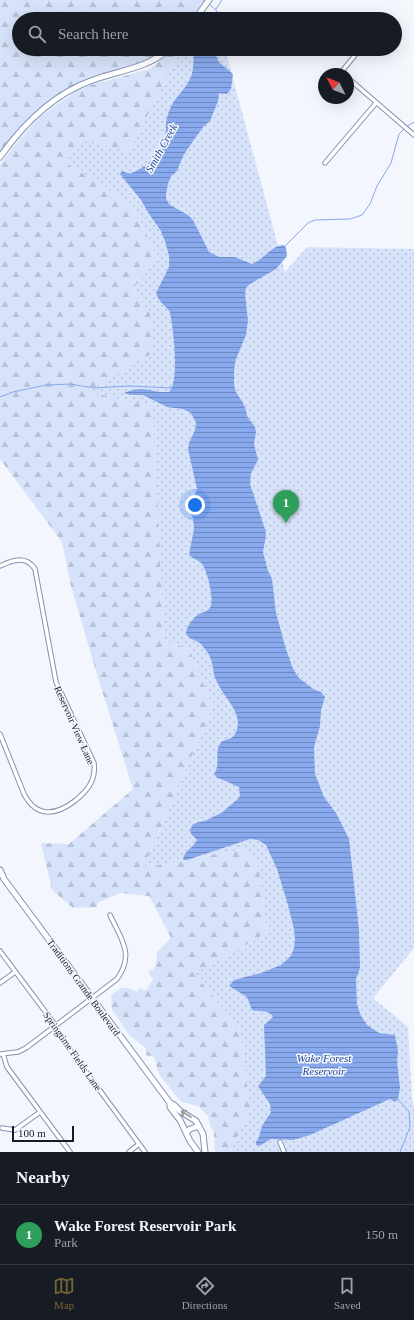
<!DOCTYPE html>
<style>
:root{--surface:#171b24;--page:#242831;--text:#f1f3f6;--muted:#9ea1a6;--line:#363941;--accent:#766533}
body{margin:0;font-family:Georgia,serif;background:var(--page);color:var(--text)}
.compass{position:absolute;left:318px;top:68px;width:36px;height:36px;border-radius:50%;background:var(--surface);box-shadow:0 4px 16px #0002;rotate:312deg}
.scale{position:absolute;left:12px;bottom:10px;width:62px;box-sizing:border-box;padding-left:4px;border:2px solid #161c28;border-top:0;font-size:11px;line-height:14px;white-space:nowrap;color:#161c28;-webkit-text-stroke:3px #f3f6fd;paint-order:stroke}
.you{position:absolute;left:195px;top:505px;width:14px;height:14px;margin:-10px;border:3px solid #fff;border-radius:50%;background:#1a73e8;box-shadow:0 0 0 6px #1a73e833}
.badge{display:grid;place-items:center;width:26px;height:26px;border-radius:50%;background:var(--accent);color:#fff;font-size:13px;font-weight:700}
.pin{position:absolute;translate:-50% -33px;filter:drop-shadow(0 1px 2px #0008)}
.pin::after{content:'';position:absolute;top:21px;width:14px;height:12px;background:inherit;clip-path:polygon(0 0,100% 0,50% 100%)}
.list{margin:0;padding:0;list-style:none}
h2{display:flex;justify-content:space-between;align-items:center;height:52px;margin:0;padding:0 16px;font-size:17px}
h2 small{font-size:13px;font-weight:400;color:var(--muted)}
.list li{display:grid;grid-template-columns:26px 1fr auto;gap:12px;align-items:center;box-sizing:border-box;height:60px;padding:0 16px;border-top:1px solid var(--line)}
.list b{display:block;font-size:15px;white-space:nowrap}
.list p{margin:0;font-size:13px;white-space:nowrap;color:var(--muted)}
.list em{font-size:13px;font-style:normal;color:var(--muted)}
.icon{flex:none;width:22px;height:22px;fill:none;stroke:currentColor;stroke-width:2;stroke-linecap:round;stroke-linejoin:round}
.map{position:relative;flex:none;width:414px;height:1152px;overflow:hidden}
.search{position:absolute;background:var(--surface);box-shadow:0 4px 16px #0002;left:12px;right:12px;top:12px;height:44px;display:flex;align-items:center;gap:10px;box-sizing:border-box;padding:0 14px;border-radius:22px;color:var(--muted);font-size:15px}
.sheet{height:112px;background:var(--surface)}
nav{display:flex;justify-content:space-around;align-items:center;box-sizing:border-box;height:56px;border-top:1px solid var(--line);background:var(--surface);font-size:11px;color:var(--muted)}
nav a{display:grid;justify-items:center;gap:2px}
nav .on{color:var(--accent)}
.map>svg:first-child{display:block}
.forest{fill:url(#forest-firs)}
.park{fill:url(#park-dots)}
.water{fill:url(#water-rules)}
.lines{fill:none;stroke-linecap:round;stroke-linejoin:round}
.stream{stroke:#88a9ed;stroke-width:1}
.street-casing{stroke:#8493b2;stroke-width:5.5}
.secondary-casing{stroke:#8493b2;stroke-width:7}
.street{stroke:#fff;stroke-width:3.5}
.secondary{stroke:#fff;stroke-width:5}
.oneway{stroke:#96999e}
.labels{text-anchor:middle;stroke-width:3;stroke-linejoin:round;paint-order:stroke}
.street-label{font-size:10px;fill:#161c28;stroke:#f3f6fd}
.water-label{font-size:11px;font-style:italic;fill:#254796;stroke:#f3f6fd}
</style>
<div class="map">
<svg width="414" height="1152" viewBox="0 0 414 1152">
<defs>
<pattern id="forest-firs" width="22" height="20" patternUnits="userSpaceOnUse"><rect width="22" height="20" fill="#d7e3fa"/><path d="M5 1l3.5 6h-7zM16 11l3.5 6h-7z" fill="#b8c2d6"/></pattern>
<pattern id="park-dots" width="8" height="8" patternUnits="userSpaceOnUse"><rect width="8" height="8" fill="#d7e3fa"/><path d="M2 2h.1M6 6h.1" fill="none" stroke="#b8c2d6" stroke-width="1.8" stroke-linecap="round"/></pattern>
<pattern id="water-rules" width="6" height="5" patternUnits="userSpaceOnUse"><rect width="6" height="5" fill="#88a9ed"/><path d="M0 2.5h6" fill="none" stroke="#6e89c0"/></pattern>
</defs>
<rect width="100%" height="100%" fill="#f3f6fd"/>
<!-- forest -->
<path class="forest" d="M0,0H204L190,19H19V49H163L147,60L83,81L63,91L20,127L0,152Z
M174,49H181L129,153L81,140L66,163L132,204L158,258L132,290L150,312L164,640L190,650L213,707L144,867L245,849L259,867L267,933L195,974L239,1026L251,1109L230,1152H215L214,1132L210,1126L208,1116L198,1106L182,1102L176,1096L159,1074L154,1057L146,1055V1048L130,1036L112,1010L111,995C121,987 124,985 137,992L140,988L146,991L153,979L149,973V969L153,970L154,967H156L157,952L171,938L149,896L120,893L97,903V907L73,908L52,890L41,843L69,844L133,789L95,668L71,586L62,542L0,459V165L18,141L38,119L50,109L77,91L94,84L150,69Z"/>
<!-- park -->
<path class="park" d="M181,49H225L285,272L307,247L414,249V948L373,998L408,1027L412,1098L414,1107V1152H230L251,1109L239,1026L194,974L267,933L259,867L245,849L144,867L213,707L190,650L164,640L153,406L88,392L151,354L150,312L132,290L158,258L132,204L66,163L81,140L129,152Z"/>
<!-- water -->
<path class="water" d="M195,49H213L219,62L233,74L231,89L227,94L219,93L218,101L210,121L203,127L184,154L177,171L171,176L168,184L166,194V199L170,205L188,215L193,220L209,252L219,257H235L252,264C263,260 272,245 284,245L286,248L287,256L276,269L250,284L246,288L245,293L248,321L246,335L236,359L234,370V385L236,392L243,403L246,410L247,416L255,427L256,432L254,444L258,460L251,473L250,484L265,529L266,535L263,552L268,571L272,579L276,613L286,649L293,669L299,678L313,689L321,692L325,697L321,710L320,726L314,747L315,774L324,797L336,813L349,839L359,930L360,968L356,979L357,1005L361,1016L367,1025L379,1033L395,1035L398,1051L397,1061L400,1088L398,1099L395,1102L390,1099L310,1135L293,1140L271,1139L259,1146L256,1145V1142L259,1137L262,1126L271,1112L270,1104L258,1086L266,1076L264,1025L273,1017C269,1009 259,1012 252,1010L247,997L229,986L234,980L261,973L281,965L291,956L294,948L295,939L294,929L288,905L277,869L266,845L258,840L250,839L187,860H183C183,852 193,848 197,840L191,834L190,830L193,824L207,820L223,812L227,808L238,799L240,796L239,787L216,777L214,774C221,764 214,754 220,744C223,738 232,742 236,732C244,713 224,698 217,682C212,673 214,662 208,653C205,650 203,646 200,643C194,639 188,640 186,632C188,625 194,616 201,613C204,612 207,611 209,609C216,603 207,570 202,564C199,560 193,559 189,555L194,529L193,518L188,509L197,489L188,449L189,443L195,430L196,423L191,413L183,409L167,407L143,395H130L124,393C146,384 149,393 169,392C180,380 173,329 170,312C165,305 158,301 156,293L169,267V256L166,244L161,231L149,214L141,200L120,174L122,171C125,172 128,174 131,173C143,170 164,152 165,140C167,127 164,123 170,109C174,98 185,90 190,79C194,72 193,60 194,52Z"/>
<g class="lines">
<!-- stream -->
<path class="stream" d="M203,0L204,1
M210,5L216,10L219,19
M216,9L222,0
M406,127L414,122
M285,246L308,223L315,220L350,219L362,215L370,204L377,186L391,163L399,134L404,129
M0,397L13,392L46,385L70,384L94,388L129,386L173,388
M398,1099L409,1112L410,1127L400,1152"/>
<defs>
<path id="street" d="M345,74L343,70L360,49
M348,78L414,135
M325,163L376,103
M0,566C13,560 26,555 35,569L56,682L94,763C96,780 88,790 76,800C57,815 37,819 24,794L0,734
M0,951L53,1022L62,1039L145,1152
M0,983L15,972
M0,1054L18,1052L26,1048L117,979C135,954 121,939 110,915
M3,1054L7,1067L70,1152
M2,1128L15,1130L40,1112
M280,1142L284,1152
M129,1152L139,1144"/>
<path id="secondary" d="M195,19L209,0
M0,157C24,123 53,94 93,80C120,70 146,69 169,49
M0,870L4,879L170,1103V1107L180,1120L190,1141L198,1152
M170,1103L174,1105L180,1111L196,1121L203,1134L205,1152
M186,1133L190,1129L199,1126"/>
</defs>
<!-- street casing -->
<use href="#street" class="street-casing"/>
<!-- secondary casing -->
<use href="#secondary" class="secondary-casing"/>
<!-- street -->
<use href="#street" class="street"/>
<!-- secondary -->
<use href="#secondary" class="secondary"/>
</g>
<!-- one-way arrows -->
<defs><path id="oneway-shaft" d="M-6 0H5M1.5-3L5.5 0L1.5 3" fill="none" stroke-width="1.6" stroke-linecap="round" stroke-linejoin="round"/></defs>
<use class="oneway" href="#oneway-shaft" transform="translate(186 1114) rotate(-147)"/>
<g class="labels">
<!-- street labels -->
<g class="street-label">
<text transform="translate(75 725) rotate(66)" y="4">Reservoir View Lane</text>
<text transform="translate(84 987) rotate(54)" y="4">Traditions Grande Boulevard</text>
<text transform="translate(73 1051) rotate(55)" y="4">Springtime Fields Lane</text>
</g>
<!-- water labels -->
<g class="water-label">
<text transform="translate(161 148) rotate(-61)" y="4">Smith Creek</text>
<text x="324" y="1062">Wake Forest<tspan x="324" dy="13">Reservoir</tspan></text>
</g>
</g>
</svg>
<svg class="compass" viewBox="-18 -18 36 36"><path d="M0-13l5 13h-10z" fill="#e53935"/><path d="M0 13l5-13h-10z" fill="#9ea1a6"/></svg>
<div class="scale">100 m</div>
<div class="you"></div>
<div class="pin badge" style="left:286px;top:523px;background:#2e9e5b">1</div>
<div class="search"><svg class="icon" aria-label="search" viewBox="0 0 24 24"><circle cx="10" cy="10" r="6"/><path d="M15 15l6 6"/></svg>Search here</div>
</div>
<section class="sheet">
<h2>Nearby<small></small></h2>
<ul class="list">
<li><span class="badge" style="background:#2e9e5b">1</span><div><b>Wake Forest Reservoir Park</b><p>Park</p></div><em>150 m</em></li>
</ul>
</section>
<nav>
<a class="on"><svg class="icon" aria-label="map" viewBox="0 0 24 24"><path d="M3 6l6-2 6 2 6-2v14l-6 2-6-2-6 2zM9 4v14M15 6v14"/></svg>Map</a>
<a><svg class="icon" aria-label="directions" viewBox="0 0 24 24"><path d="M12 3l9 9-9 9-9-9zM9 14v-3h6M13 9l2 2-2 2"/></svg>Directions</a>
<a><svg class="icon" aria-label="saved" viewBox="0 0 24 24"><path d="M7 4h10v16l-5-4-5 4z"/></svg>Saved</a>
</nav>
